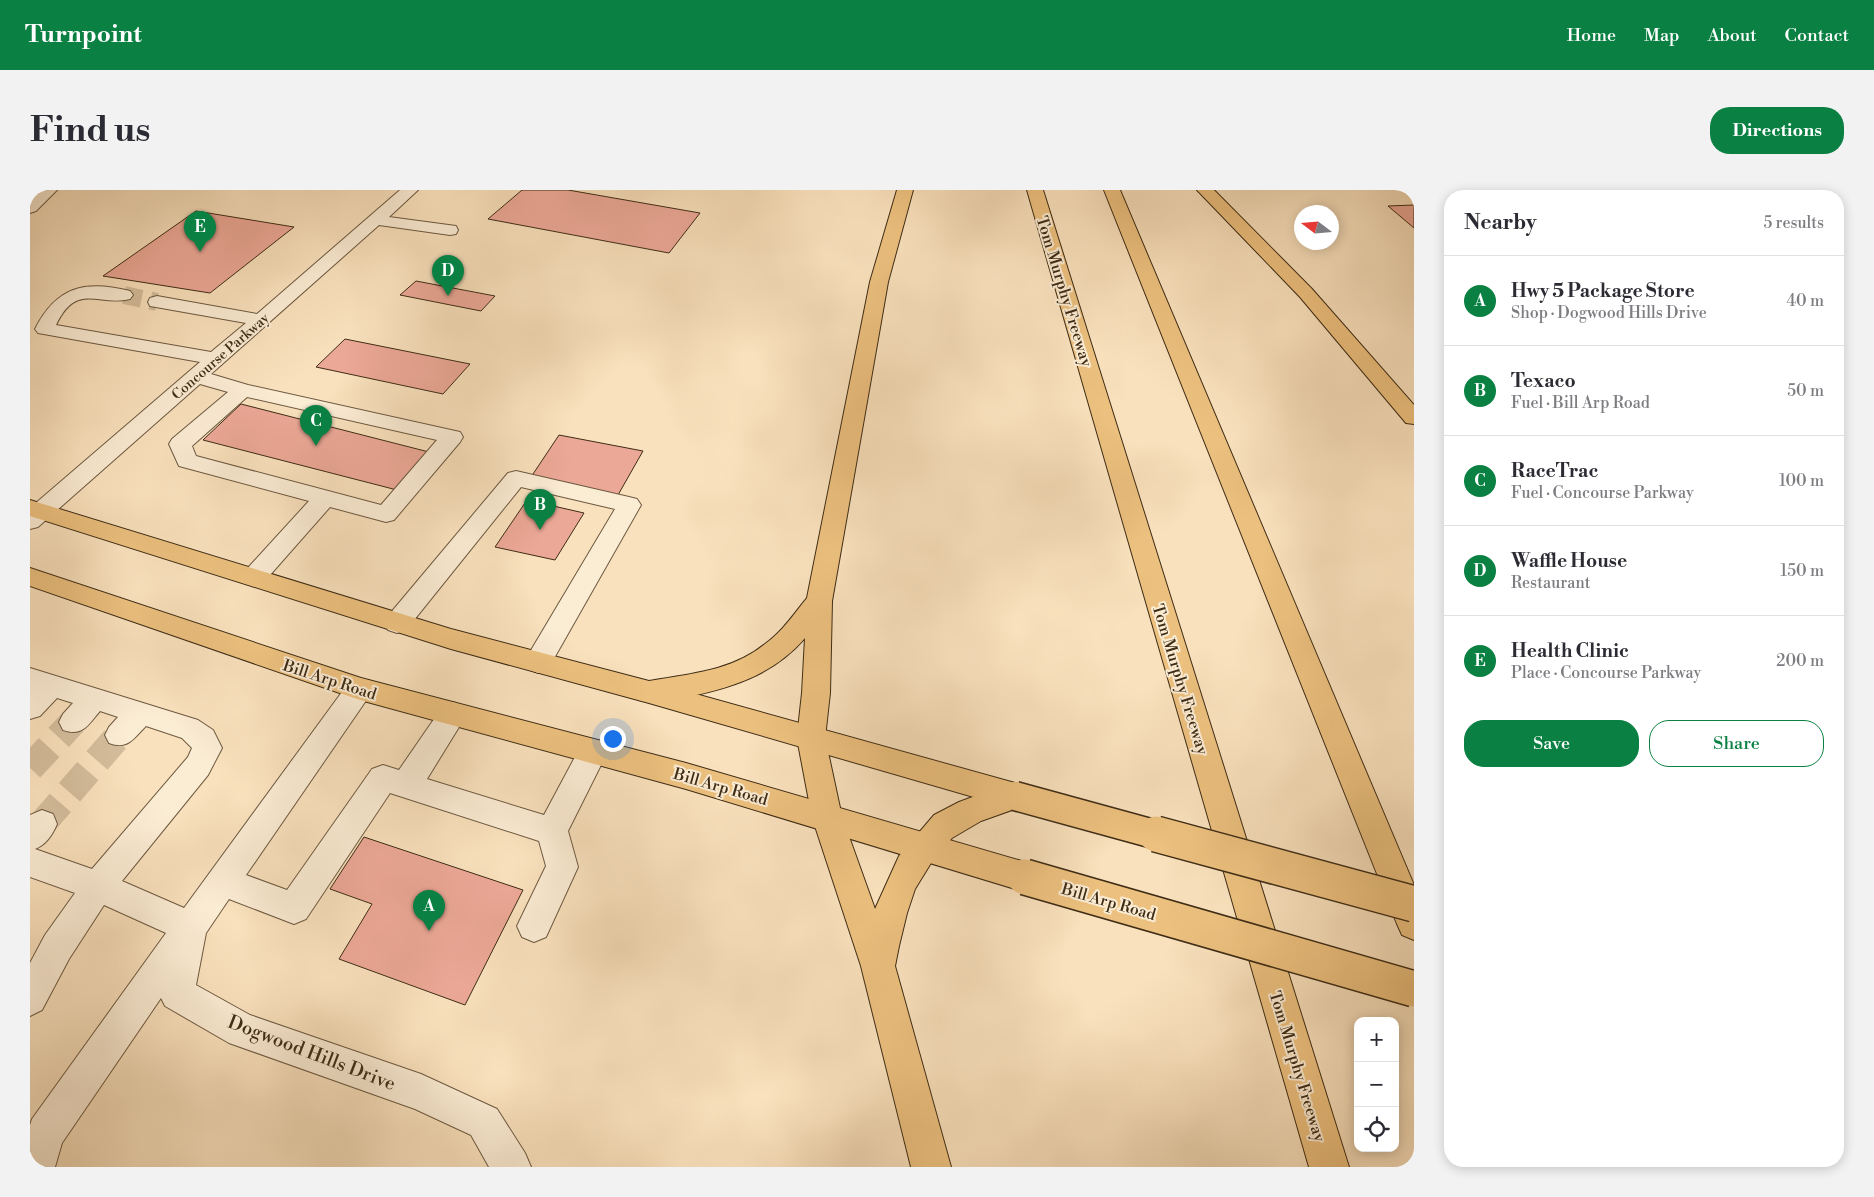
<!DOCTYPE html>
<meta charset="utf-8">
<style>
:root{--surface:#fff;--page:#f2f2f3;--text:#2b2b33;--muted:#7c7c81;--line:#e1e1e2;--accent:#0b8043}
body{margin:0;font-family:"Libre Bodoni",serif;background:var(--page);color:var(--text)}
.controls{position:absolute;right:15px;bottom:15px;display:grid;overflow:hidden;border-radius:10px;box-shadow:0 2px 12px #0003}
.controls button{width:45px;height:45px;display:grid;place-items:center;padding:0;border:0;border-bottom:1px solid var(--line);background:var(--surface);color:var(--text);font:25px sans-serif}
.compass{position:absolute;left:1264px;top:15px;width:45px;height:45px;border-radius:50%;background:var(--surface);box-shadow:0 2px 12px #0003;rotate:286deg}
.you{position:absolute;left:582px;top:548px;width:18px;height:18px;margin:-12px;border:4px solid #fff;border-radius:50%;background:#1a73e8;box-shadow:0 0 0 8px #1a73e833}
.badge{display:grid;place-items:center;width:32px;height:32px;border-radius:50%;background:var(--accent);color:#fff;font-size:16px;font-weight:700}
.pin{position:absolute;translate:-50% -41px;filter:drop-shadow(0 1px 2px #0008)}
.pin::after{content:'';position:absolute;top:26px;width:18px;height:15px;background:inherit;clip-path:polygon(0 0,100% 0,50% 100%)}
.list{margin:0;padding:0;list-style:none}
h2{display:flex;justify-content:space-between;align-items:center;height:65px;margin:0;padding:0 20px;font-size:21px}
h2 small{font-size:16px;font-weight:400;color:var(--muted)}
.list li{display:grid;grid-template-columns:32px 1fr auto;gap:15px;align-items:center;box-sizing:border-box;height:90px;padding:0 20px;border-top:1px solid var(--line)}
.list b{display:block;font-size:19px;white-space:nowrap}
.list p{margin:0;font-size:16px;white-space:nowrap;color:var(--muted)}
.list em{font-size:16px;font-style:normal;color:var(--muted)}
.actions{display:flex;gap:10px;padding:15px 20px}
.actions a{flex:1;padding:11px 0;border:1px solid var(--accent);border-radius:20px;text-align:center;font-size:18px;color:var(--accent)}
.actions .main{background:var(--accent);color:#fff}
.icon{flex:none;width:28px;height:28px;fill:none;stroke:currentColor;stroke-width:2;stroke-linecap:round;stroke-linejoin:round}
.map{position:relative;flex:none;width:1384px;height:977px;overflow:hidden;border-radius:20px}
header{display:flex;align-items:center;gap:30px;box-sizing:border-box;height:70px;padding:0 25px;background:var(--accent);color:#fff}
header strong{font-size:24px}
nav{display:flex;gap:28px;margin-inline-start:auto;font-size:18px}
.intro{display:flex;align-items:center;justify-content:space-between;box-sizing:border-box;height:120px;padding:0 30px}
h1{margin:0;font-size:35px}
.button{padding:12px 22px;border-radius:20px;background:var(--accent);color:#fff;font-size:18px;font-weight:700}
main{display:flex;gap:30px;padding:0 30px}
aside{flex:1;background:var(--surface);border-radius:20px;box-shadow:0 2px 12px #0003}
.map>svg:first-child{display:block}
.building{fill:#eca897;stroke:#3e2c16}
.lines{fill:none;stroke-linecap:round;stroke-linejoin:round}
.minor-tunnel-far1{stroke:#d4bd9c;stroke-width:18;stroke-dasharray:18 9;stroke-linecap:butt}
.minor-tunnel{stroke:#d4bd9c;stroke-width:28;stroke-dasharray:28 14;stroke-linecap:butt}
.minor-casing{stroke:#6d5940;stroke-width:2}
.major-casing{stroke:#3e2c16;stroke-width:2}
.highway-casing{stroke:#3e2c16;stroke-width:2}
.minor{fill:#fbecd4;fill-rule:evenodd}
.major{fill:#ecc07e;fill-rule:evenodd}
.highway{fill:#ecc07e;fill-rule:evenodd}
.major-bridge-far1-casing{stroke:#3e2c16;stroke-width:31;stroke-linecap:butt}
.major-bridge-casing{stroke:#3e2c16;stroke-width:38;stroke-linecap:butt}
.major-bridge-far1{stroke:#ecc07e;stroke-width:28}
.major-bridge{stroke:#ecc07e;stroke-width:35}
.labels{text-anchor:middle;stroke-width:4;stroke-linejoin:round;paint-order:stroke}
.far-street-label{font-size:14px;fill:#3e2c16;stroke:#fbecd4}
.street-label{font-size:16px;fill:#3e2c16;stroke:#fbecd4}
.near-street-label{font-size:19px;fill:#3e2c16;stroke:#fbecd4}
</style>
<header>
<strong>Turnpoint</strong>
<nav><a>Home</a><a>Map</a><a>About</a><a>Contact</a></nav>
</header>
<div class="intro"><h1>Find us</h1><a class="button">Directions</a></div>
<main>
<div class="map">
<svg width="1384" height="977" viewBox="0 0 1384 977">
<rect width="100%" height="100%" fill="#f9e1bd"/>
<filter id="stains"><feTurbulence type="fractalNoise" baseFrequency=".004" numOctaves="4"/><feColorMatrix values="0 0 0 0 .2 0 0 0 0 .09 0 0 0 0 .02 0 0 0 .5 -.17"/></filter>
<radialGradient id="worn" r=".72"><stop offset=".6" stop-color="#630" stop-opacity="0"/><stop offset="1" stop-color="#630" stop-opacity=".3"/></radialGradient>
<!-- building -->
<path class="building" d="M492,0H538L670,23L639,63L458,29Z
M1384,15V38L1358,16Z
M166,21L264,37L180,103L73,86Z
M386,91L465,106L451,121L370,105Z
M315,149L440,174L413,204L286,177Z
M211,214L399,262L367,300L173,250Z
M529,245L613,261L588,305L501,287Z
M497,310L554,323L525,370L465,357Z
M334,647L493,700L435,815L309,769L342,714L300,699Z"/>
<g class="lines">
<!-- minor-tunnel-far1 -->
<path class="minor-tunnel-far1" d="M94,105L127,112"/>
<!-- minor-tunnel -->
<path class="minor-tunnel" d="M0,578L43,532
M12,634L89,545"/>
<defs>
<path id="minor" d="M10,0H27L6,21L0,23V9Z
M370,0H388L359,27L426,36L428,40L426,44L420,45L349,35L181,184L218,195L430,242L433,247L430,252L364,330L356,332L300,317L233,393L224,396L215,393L211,387L215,381L279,311L149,276L139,254L142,249L198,202L170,194L8,337L0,339V318L170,172L8,143L5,139C27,96 55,90 100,101L103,105L100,109C68,117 47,91 26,135L181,162L216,133L120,116L118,112L120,108L127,106L227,124ZM217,207L407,250L351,315L166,266L162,256Z
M486,281L599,307L607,309L611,315L518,479L508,483L498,479L494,472L585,319L491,297L376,440L367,443L358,440L354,433L358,426L478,283Z
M0,478L168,530L183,540L192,558L178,585L92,691L154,718L320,491L330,488L340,491L344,499L216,685L257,700L342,579L353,575L369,580L413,516L423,512L433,516L437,524L397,589L514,625L553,552L563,549L573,552L578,561L538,641L548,677L516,747L504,752L492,747L487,736L516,676L509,651L360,603L276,729L264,734L199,709L176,743L166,795L220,825L391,884L467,919L495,963L501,977H459L441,945L385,919L199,853L135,816L131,808L32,953L25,977H0V935L2,929L136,743L74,715L39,769L12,820L0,826V773L15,745L45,703L0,687V625L12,620L23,624L27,634C23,644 16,655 5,659L62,679L158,567L162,558L152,548L116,536C103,549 98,560 79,553L75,545L79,537L88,527L70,521C58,535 53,547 33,540L29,532L33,524L43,513L27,508L10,526L0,529Z"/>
<path id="major" d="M0,310L421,439L619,491L985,593L996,597L1000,606L996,615L985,619L619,513L421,459L0,326Z
M0,378L331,488L656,573L995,672L1006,676L1011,687L1006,698L995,702L656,599L330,510L0,396Z"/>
<path id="highway" d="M867,0H883L858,92L802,411L800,503L795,548L812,627L845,719L869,666L904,625L929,612L967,598L985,593L996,597L1000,606L996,615L951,631L922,648L901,673L885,699L877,723L869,756L865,776L921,977H881L831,776L782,627L767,548L772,503L775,448C742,486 699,499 651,508C637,510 623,514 609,510L605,502L609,494L619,491C660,484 702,481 735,454C752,442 764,424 777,408L840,92Z
M997,0H1013L1319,977H1279Z
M1074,0H1090L1384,695V750L1372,745L1367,734Z
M1167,0H1184L1282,99L1384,215V234L1376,233L1270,107Z"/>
</defs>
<!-- minor casing -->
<use href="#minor" class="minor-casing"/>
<!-- major casing -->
<use href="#major" class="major-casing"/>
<!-- highway casing -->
<use href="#highway" class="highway-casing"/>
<!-- minor -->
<use href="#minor" class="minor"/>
<!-- major -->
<use href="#major" class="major"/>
<!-- highway -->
<use href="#highway" class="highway"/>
<defs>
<path id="major-bridge-far1" d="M985,606L1131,646"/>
<path id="major-bridge" d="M1126,644L1384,714
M995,687L1384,799"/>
</defs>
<!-- major-bridge-far1 casing -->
<use href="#major-bridge-far1" class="major-bridge-far1-casing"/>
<!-- major-bridge casing -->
<use href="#major-bridge" class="major-bridge-casing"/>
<!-- major-bridge-far1 -->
<use href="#major-bridge-far1" class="major-bridge-far1"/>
<!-- major-bridge -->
<use href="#major-bridge" class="major-bridge"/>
</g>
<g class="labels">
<!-- far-street labels -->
<g class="far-street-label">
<text transform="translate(190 166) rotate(-41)" y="5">Concourse Parkway</text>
</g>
<!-- street labels -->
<g class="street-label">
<text transform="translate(1035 101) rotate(73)" y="6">Tom Murphy Freeway</text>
<text transform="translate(300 489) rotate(18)" y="6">Bill Arp Road</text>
<text transform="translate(1151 489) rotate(73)" y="6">Tom Murphy Freeway</text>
<text transform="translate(691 596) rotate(16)" y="6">Bill Arp Road</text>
<text transform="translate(1079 711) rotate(16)" y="6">Bill Arp Road</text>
<text transform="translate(1268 876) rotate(73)" y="6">Tom Murphy Freeway</text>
</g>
<!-- near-street labels -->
<g class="near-street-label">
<text transform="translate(282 862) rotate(21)" y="7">Dogwood Hills Drive</text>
</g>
</g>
<rect width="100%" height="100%" filter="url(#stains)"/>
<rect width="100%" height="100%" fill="url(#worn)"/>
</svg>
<div class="controls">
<button>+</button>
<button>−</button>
<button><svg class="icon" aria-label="locate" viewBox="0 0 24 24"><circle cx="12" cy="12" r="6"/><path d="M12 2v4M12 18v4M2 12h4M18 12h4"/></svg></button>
</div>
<svg class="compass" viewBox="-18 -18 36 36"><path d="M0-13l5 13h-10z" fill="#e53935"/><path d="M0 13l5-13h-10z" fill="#7c7c81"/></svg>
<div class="you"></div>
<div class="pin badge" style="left:399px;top:741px">A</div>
<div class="pin badge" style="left:510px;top:340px">B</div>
<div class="pin badge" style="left:286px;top:256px">C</div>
<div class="pin badge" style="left:418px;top:106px">D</div>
<div class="pin badge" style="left:170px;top:62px">E</div>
</div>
<aside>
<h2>Nearby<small>5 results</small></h2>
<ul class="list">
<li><span class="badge">A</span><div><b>Hwy 5 Package Store</b><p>Shop · Dogwood Hills Drive</p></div><em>40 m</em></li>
<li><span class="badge">B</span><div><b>Texaco</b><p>Fuel · Bill Arp Road</p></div><em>50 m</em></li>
<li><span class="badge">C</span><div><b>RaceTrac</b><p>Fuel · Concourse Parkway</p></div><em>100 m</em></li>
<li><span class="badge">D</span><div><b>Waffle House</b><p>Restaurant</p></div><em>150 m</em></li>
<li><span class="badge">E</span><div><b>Health Clinic</b><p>Place · Concourse Parkway</p></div><em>200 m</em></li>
</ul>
<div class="actions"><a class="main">Save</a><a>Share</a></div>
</aside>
</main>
